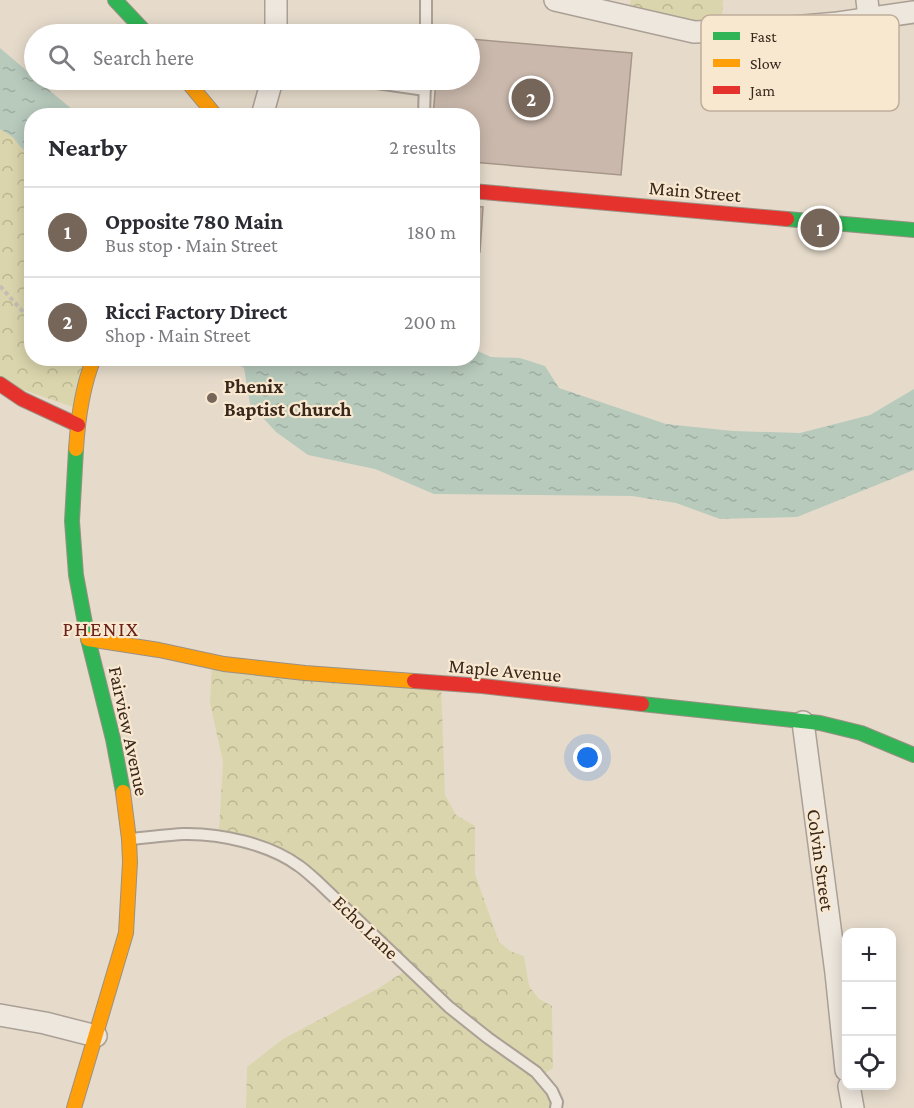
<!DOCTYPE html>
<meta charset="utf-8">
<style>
:root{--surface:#fff;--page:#f2f2f3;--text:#2b2b33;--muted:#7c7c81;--line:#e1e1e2;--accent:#766659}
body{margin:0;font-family:"Crimson Pro",serif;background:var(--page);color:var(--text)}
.controls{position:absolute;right:18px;bottom:18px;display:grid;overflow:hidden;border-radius:12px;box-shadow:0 3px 15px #0003}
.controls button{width:54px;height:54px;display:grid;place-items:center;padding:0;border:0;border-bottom:2px solid var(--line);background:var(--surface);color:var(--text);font:30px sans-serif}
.you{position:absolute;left:588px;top:758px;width:21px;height:21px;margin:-15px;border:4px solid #fff;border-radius:50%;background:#1a73e8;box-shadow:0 0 0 9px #1a73e833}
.badge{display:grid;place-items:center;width:39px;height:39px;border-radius:50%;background:var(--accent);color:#fff;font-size:20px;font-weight:700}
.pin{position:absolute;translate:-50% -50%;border:3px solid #fff;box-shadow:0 2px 6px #0006}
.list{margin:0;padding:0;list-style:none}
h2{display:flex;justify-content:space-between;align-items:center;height:78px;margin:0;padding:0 24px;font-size:26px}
h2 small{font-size:20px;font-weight:400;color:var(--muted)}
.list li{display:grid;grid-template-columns:39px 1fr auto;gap:18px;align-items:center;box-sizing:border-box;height:90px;padding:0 24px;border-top:2px solid var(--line)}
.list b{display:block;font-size:22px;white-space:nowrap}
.list p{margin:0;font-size:20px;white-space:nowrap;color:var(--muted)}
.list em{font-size:20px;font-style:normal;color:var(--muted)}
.icon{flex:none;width:33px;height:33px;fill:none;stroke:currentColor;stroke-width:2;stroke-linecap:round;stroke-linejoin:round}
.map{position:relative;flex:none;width:914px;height:1108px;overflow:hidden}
.search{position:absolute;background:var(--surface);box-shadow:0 3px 15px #0003;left:24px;top:24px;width:456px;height:66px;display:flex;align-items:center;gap:15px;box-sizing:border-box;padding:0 21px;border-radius:33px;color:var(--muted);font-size:22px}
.panel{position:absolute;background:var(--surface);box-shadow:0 3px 15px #0003;left:24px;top:108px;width:456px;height:258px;border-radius:24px}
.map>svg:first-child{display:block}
.forest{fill:url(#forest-crowns)}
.water{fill:url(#water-ripples)}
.building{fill:#cab8ac;stroke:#a6968a;stroke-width:1.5}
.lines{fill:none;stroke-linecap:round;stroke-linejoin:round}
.lane-casing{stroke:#aba095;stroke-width:14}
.street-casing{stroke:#aba095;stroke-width:24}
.fast-casing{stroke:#9b9084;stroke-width:16}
.slow-casing{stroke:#9b9084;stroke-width:16}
.jam-casing{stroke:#9b9084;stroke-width:16}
.path{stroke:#c6beb5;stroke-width:4;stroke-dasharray:4.5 3;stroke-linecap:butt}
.lane{stroke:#eee7de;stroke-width:10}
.street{stroke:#eee7de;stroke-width:21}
.fast{stroke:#30b455;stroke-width:14}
.slow{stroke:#ff9f0a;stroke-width:14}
.jam{stroke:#e5322d;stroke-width:14}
.poi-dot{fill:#766659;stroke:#f8e8d0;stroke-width:2}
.labels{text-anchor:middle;stroke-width:4.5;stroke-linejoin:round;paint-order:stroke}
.street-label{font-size:20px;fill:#3a271c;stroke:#f8e8d0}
.poi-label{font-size:20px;font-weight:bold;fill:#3a271c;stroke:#f8e8d0;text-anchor:start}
.neighbourhood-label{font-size:21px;letter-spacing:1.5px;fill:#6b2018;stroke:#f8e8d0}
.key{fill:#f8e8d0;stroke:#bfae9a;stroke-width:1.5}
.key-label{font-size:16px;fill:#3a271c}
</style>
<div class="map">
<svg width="914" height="1108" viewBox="0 0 914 1108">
<defs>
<pattern id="forest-crowns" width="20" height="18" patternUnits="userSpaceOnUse" patternTransform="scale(1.5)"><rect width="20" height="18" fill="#dad5ac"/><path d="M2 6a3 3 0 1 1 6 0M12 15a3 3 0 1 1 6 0" fill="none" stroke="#bcb793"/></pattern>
<pattern id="water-ripples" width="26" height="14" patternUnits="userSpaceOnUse" patternTransform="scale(1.5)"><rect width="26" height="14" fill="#b7cabc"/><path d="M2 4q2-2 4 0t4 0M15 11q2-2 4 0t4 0" fill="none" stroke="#9eaea1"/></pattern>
</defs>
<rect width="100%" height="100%" fill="#e6dbcb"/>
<!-- forest -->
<path class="forest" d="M631,0H723L722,29L628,12Z
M0,129L31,149L32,358L93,359L82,410L0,382Z
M212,660L441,682L445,795L456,815L475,826V874L499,942L510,951L524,956L529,986L539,999L552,1006L553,1068L542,1075L555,1108H246L247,1067L283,1039L379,988L409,968L299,862L219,831L223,762L210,703Z"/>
<!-- water -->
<path class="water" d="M0,48L34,77V80H37L73,110L82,115L32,116L31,157L18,144L14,138L0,129Z
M473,349L491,357L520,358L545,366L559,388L666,424L733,431L800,433L870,415L914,389V470L797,517L720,519L676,503L632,496L434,494L375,469L308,455L276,432L250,404L244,368L237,364L233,359L472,358Z"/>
<!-- building -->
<path class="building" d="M470,39L632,53L621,175L472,162V116H433L436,80H470Z
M472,206L483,207L480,252L472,251Z"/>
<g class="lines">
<defs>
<path id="lane" d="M426,34V0
M363,81L425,90
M424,116L425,80
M132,839C149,837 166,835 183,834C220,833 269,844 299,866C305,870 311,876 317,881L449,1007L488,1038L536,1072L552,1091L557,1102L556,1108"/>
<path id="street" d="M555,0L694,32L756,30L838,23L914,12
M867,0L869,19
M276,34V0
M262,116L272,80
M803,722L836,973L846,1070
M0,1015L45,1023L96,1036
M849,1086L853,1108"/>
<path id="fast" d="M115,0L147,34
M787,219L914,230
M76,449L72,521L76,575L88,639L113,739L123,792
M642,704L820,723L861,733L914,755"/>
<path id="slow" d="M186,80L216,116
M76,449C78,418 82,387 94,358
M88,639L159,650L224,664L305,673L414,681
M74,1108L126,933L130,862L129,839L123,792"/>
<path id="jam" d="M472,191L787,219
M0,384L22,399L78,425
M414,681L482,686L642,704"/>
</defs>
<!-- lane casing -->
<use href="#lane" class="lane-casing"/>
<!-- street casing -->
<use href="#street" class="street-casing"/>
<!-- fast casing -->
<use href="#fast" class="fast-casing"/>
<!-- slow casing -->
<use href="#slow" class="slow-casing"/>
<!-- jam casing -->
<use href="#jam" class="jam-casing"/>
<!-- path -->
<path class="path" d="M0,286L32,322"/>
<!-- lane -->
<use href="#lane" class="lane"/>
<!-- street -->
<use href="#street" class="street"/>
<!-- fast -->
<use href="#fast" class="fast"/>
<!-- slow -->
<use href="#slow" class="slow"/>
<!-- jam -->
<use href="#jam" class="jam"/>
</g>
<!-- markers -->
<circle class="poi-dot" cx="212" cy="398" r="6"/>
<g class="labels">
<!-- street labels -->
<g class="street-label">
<text transform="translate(695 191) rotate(5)" y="7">Main Street</text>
<text transform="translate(505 670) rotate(5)" y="7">Maple Avenue</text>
<text transform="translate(129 731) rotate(78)" y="7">Fairview Avenue</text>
<text transform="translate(821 860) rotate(82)" y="7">Colvin Street</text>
<text transform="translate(366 927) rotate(44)" y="7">Echo Lane</text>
</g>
<!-- poi labels -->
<g class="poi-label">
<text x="224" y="393">Phenix<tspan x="224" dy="23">Baptist Church</tspan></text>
</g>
<!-- neighbourhood labels -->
<g class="neighbourhood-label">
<text x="101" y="636">PHENIX</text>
</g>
</g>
<!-- legend -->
<rect x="701" y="15" width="198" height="96" rx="9" class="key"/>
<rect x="713" y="32" width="27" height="8" fill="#30b455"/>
<rect x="713" y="59" width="27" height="8" fill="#ff9f0a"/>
<rect x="713" y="86" width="27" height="8" fill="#e5322d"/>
<g class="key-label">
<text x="750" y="42">Fast</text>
<text x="750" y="69">Slow</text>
<text x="750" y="96">Jam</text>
</g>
</svg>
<div class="controls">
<button>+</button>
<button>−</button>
<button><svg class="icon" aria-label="locate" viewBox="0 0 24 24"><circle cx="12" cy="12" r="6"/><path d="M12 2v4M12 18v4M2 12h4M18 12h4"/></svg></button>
</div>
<div class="you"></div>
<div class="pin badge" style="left:820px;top:228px">1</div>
<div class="pin badge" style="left:531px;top:98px">2</div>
<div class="search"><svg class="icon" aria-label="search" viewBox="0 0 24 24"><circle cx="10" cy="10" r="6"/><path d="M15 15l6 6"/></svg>Search here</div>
<section class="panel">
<h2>Nearby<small>2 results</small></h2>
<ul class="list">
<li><span class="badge">1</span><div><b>Opposite 780 Main</b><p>Bus stop · Main Street</p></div><em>180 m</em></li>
<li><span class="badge">2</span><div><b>Ricci Factory Direct</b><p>Shop · Main Street</p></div><em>200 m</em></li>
</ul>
</section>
</div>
